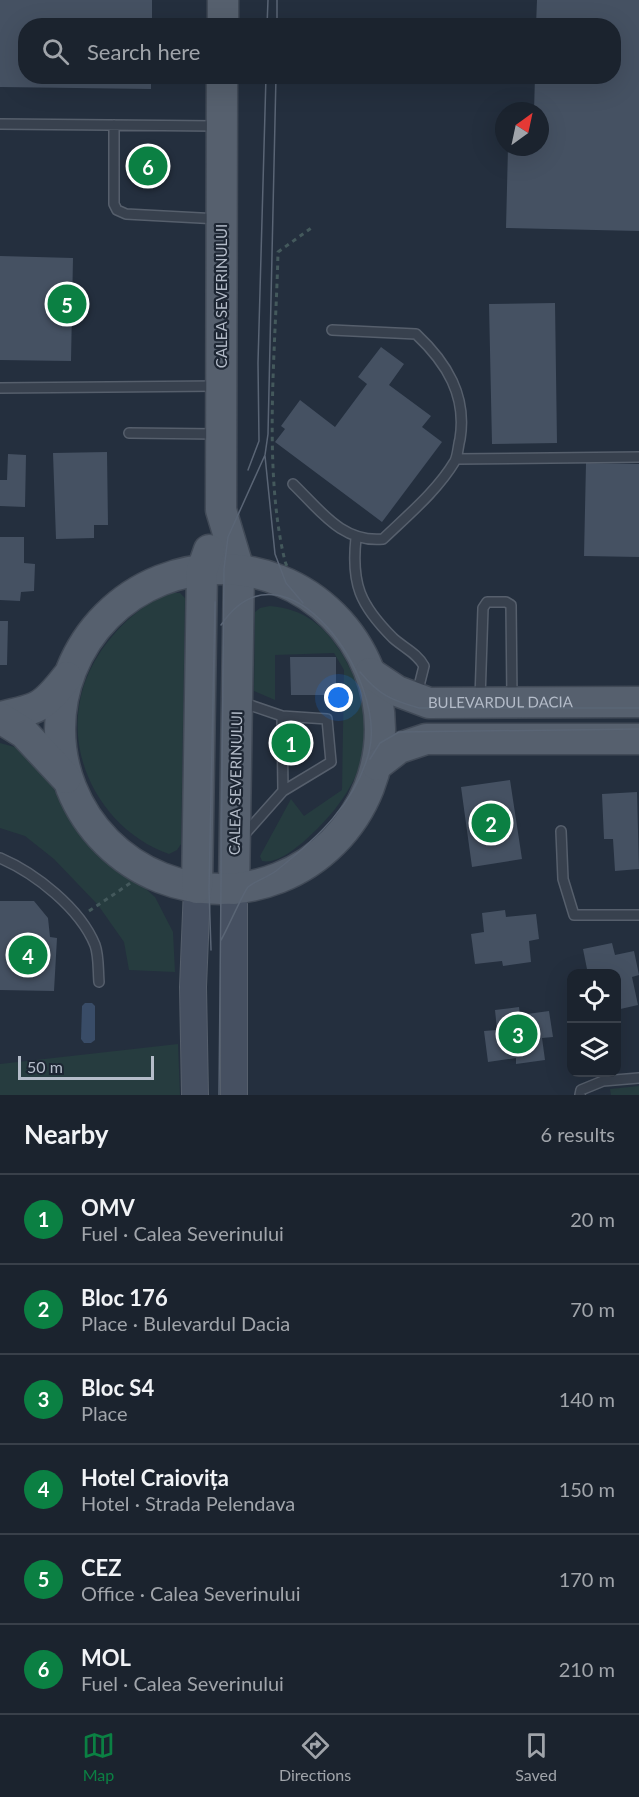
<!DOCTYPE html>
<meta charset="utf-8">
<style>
:root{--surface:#1b232e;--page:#242b36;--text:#f1f3f6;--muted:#a0a4aa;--line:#39404a;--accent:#0b8043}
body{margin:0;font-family:Lato,sans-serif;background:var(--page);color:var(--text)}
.controls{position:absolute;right:18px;bottom:18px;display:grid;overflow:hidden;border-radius:12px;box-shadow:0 6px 24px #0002}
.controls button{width:54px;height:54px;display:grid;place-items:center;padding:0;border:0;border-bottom:2px solid var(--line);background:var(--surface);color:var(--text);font:30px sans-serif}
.compass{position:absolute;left:495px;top:102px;width:54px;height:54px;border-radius:50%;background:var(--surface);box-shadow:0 6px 24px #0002;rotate:33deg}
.scale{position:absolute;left:18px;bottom:15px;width:136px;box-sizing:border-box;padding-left:6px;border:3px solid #b4bcc9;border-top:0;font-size:16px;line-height:21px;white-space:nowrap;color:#b4bcc9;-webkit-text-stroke:4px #1d2633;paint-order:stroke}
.you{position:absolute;left:339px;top:698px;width:21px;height:21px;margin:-15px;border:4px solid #fff;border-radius:50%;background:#1a73e8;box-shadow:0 0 0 9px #1a73e833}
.badge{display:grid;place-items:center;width:39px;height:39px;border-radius:50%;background:var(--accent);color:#fff;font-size:20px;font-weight:700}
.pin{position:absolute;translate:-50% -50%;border:3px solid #fff;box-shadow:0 2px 6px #0006}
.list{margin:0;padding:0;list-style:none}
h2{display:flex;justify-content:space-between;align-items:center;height:78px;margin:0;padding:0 24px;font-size:26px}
h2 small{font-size:20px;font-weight:400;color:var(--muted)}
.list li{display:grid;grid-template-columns:39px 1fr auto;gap:18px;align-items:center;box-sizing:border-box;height:90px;padding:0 24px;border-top:2px solid var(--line)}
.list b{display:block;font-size:22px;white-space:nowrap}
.list p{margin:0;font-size:20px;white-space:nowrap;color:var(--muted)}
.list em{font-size:20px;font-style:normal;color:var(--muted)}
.icon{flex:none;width:33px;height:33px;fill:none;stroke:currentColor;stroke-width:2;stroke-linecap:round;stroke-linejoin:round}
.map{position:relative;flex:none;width:639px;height:1095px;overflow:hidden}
.search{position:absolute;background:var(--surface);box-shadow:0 6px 24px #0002;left:18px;right:18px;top:18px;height:66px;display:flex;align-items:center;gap:15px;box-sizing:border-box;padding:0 21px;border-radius:24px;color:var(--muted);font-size:22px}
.sheet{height:618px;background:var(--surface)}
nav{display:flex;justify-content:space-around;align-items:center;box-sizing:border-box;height:84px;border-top:2px solid var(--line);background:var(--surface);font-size:16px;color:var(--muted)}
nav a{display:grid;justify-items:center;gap:3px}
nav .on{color:var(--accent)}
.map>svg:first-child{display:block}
.green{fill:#263c3f}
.water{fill:#394c67}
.building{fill:#455162}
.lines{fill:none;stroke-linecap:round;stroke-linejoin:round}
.lane-casing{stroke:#565f6c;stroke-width:12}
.secondary-casing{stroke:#565f6c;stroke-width:28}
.primary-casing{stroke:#414a57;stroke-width:33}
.path{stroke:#44595c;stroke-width:3;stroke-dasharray:4.5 4.5;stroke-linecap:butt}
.lane{stroke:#38414e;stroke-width:9}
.secondary{stroke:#465061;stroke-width:26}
.primary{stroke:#56606e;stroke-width:30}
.tram{stroke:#5a6575;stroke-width:1.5}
.labels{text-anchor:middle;stroke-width:4.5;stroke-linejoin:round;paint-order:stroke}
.street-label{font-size:15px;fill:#b4bcc9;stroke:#1d2633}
</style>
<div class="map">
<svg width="639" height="1095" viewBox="0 0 639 1095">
<rect width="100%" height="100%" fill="#242f3e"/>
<!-- green -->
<path class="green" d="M167,593H180L185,598L181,844L177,850L169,854C106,832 65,762 81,696C91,652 128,612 167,593Z
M270,606C304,609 324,625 342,654C387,729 365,788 302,843C292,851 276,864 262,861L260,856L291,799L304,816L342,790L344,670L334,653L275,655V700L254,691L255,612L260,608Z
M0,743L29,751L42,767L65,810L87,837L155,897L173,932L175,972L129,970L124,942L98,905L54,859L25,836L0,828Z
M178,1044L180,1095H0V1064Z
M639,1086V1095H611L610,1089Z"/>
<!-- water -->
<path class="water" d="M85,1003H92L95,1006V1040L91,1043H84L81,1039L82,1006Z"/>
<!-- building -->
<path class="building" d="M0,0H152V26H26V76H151V89L0,87Z
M537,0H639V231L506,228L508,147H540V111H534L535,76H614V26H536Z
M0,256L73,258L71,361L0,360Z
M555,303L557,443L492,444L489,304Z
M381,347L404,364L389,385L431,416L422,427L442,442L382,522L275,442L285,429L281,426L300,400L335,427L367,384L358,377Z
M107,452L108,525H94V538L56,539L53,453Z
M8,454L26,455L25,507L0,506V480H7Z
M586,463L639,464V557L584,556Z
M0,537H24V563L35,564L34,591L21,592L20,601L0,600Z
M0,621H8L7,665H0Z
M290,657H336V695H291Z
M510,780L522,859L472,867L461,787Z
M637,792L639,869L615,871L613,839H604L602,794Z
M0,901H34L48,918L50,937L57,938L54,991L0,990Z
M505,910L506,917L536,914L539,939L529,941L531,962L503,966L502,961L475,964L471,934L484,932L482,913Z
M612,943L615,955L634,951L639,975L632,977L638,1005L616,1010V974H588L583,949Z
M519,1007L520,1015L549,1011L553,1037L542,1038L545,1060L516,1064V1058L488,1062L484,1031L497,1030L495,1010Z"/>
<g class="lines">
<defs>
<path id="lane" d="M0,124L217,126
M114,125V204L117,210L126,214L219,219
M0,388L217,386
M129,433L216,434
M456,459L639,457
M293,484C320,510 342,543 383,539C408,515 437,491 455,461C458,455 458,446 460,439C467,396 447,363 416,334L332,330
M356,538C351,584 360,605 393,638C404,648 417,653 424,666L417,694
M480,699L483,608L487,602H506L511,605L512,698
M241,702L282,716L283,791L243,836
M282,716L327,719L331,762L283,791
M561,831L563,879L574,915H639
M0,858C35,873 80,908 95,945C99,956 98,971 99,982
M580,1095L581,1090L603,1081L639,1078"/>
<path id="secondary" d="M234,889V1095
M195,1095L193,987L197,888"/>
<g id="primary">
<path d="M223,26V0"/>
<path d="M222,76L221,510L239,570L234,889"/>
<circle cx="220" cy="729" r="160"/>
<path id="s1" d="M370,673L397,691L429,703L639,702"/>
<path d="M0,717C38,709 43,708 67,677"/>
<path d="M0,718L24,733L66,778"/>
<path d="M377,765L399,748L426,739H639"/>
<path d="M197,888L202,570L209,550"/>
</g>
</defs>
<!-- lane casing -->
<use href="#lane" class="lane-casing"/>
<!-- secondary casing -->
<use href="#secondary" class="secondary-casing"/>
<!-- primary casing -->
<use href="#primary" class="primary-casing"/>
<!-- path -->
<path class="path" d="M299,590C294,579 286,568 284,557C263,465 276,346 278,252L314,226
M89,911L135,880L153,875"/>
<!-- lane -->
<use href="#lane" class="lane"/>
<!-- secondary -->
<use href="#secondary" class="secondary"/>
<!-- primary -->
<use href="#primary" class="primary"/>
<!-- tram -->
<path class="tram" d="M267,26L268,0
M277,26V0
M265,456L275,554L286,583L303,603
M248,470L259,441L258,363L266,76
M221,625C285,530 388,680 369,752C356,803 316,839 276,871C268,877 255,881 248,887C243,893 227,930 221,940
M360,672C379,695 391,700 419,708H639
M370,759L380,743L399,732L639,729
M211,950L209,889L215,602
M219,1095L224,569L228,537L265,455L268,434L276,76"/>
</g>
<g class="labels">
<!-- street labels -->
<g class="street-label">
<text transform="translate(222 296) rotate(-90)" y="5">CALEA SEVERINULUI</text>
<text dy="5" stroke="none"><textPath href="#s1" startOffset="138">BULEVARDUL DACIA</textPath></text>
<text transform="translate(236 783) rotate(-89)" y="5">CALEA SEVERINULUI</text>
</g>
</g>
</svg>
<div class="controls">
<button><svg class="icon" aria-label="locate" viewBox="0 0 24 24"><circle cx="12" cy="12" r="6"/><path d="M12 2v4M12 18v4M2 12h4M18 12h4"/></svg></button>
<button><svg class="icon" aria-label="layers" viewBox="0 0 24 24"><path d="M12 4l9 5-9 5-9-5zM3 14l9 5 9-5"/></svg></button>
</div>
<svg class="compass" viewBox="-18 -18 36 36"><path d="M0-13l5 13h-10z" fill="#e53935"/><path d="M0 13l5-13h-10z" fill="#a0a4aa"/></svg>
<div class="scale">50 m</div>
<div class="you"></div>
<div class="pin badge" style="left:291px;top:743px">1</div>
<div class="pin badge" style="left:491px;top:823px">2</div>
<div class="pin badge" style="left:518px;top:1034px">3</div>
<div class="pin badge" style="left:28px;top:955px">4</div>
<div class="pin badge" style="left:67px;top:304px">5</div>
<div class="pin badge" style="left:148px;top:166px">6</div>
<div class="search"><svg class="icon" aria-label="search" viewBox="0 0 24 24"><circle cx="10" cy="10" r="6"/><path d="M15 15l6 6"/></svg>Search here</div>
</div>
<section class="sheet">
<h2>Nearby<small>6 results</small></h2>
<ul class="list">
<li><span class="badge">1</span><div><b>OMV</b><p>Fuel · Calea Severinului</p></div><em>20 m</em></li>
<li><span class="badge">2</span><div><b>Bloc 176</b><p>Place · Bulevardul Dacia</p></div><em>70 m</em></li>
<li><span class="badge">3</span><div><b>Bloc S4</b><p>Place</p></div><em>140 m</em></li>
<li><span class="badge">4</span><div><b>Hotel Craiovița</b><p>Hotel · Strada Pelendava</p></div><em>150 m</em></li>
<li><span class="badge">5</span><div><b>CEZ</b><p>Office · Calea Severinului</p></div><em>170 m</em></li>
<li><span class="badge">6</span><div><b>MOL</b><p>Fuel · Calea Severinului</p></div><em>210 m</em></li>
</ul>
</section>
<nav>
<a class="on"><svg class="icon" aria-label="map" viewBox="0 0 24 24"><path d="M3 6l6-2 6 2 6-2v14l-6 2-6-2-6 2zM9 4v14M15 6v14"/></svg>Map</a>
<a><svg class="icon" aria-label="directions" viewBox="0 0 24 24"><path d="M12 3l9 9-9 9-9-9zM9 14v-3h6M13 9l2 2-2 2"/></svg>Directions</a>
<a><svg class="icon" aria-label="saved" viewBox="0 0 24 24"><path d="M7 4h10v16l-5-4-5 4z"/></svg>Saved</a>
</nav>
